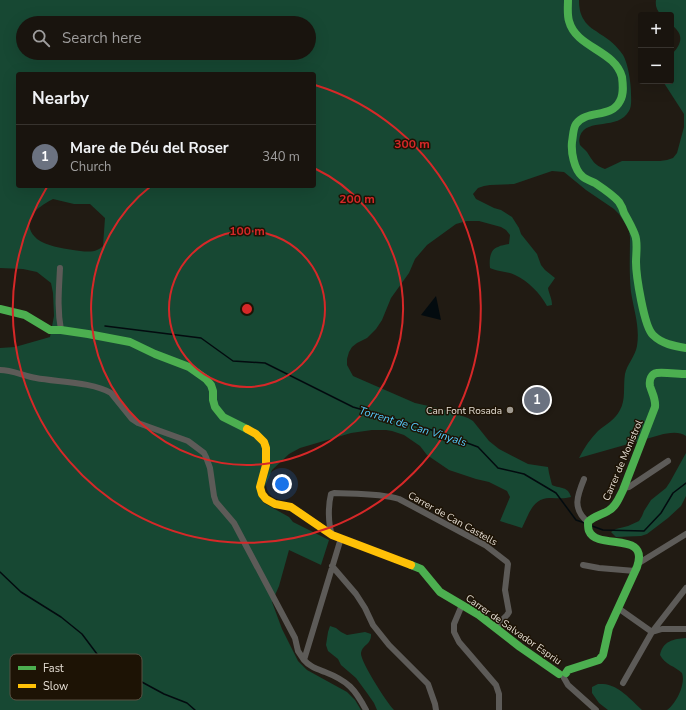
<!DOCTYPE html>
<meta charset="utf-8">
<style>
:root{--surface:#19140e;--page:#26211c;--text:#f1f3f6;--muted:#9f9e9e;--line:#37332e;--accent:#8c9099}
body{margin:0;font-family:"Nunito Sans",sans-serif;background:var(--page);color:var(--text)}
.controls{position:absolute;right:12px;top:12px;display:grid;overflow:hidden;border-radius:4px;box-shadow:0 4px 16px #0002}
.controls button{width:36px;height:36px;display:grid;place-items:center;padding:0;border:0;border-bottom:1px solid var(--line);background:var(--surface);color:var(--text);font:20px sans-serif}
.you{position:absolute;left:282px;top:484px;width:14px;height:14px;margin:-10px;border:3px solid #fff;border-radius:50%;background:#1a73e8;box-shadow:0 0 0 6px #1a73e833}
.badge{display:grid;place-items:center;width:26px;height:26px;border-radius:50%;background:var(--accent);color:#fff;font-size:13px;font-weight:700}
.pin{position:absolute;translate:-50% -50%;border:2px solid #fff;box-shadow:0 1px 4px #0006}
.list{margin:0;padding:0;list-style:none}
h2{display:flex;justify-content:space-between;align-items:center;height:52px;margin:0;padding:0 16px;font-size:17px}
h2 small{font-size:13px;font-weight:400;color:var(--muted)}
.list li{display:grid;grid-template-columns:26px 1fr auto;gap:12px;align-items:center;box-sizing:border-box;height:64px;padding:0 16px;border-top:1px solid var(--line)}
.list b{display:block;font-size:15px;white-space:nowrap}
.list p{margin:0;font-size:13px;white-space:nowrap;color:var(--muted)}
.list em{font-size:13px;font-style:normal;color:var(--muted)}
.icon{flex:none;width:22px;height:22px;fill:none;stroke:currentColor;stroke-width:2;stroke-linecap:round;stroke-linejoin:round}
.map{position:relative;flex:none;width:686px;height:710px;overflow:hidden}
.search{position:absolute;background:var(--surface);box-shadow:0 4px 16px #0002;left:16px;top:16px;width:300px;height:44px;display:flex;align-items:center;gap:10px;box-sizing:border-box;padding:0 14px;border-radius:22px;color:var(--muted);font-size:15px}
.panel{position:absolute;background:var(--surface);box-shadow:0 4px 16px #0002;left:16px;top:72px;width:300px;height:116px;border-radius:4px}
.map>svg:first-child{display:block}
.green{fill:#174833;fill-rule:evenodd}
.water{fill:#030b0f}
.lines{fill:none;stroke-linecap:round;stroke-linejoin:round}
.stream{stroke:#030b0f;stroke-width:1.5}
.street{stroke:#5d5b58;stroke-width:6}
.fast{stroke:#4caf50;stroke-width:8}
.slow{stroke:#ffc107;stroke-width:8}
.ring{fill:none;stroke:#d62828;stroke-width:2}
.poi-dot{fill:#a09a90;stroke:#1d1305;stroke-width:1.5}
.labels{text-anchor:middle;stroke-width:3;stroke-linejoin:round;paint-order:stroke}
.poi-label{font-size:10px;fill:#e5ded4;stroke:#1d1305;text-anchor:end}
.street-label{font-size:10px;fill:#e5ded4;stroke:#1d1305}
.water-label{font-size:11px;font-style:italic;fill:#54cdff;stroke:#1d1305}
.key{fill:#1d1305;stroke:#595043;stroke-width:1}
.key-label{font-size:11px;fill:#e5ded4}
.centre{fill:#d62828;stroke:#1d1305;stroke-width:2}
.ring-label{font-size:12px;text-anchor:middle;font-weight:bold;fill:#d62828;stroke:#1d1305;stroke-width:3;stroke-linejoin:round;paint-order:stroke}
</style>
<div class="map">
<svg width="686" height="710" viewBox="0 0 686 710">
<rect width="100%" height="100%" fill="#211b13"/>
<!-- green -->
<path class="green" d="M0,0H579C579,7 580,14 584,20C588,27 595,30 600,34C609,39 617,46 623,55C628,63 631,83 631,93C631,99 632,106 629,111C618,131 587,117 580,136C579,140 579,141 580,145C582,147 585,150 587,152C593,161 594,165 605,169L622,161H660L667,160L673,158L677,153L684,127V114L664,83V81H671C671,76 670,59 671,56C672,53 676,50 677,48C684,37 679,31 671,24V15H661C657,10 655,6 656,0H686V436C679,431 668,433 660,435L579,458C584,448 590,439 598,431C606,424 615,420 620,410C626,400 623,386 625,374C627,364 635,357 637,346C640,327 634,311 631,292C629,274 630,255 630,237L629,231L626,225L619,214L614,209L586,190L564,172L552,171L514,184L490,185L484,186L478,188L473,194L476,199L494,208L501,210L512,217L519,228L521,234L537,254L541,265L545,270L555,278L548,288C549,294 552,298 552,305L547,306C540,293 528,281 515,275C507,271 498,272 490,268C489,260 490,249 498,247C501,245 505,245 509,244L510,235L506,230L501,227L479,221H467L456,224L427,245L415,259L409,273L391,298L382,320L376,329L367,338L357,343L352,347L349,352L347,359V365L353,376L415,403L442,409L468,418L473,421L489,441L499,449L528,464L548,467L549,473L552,485C561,489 568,486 571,497C564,499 558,498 551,498C533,497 529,514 522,528L500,521L510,497L507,491L489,482L476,479L449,470L427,455L420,446L404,435L392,431L386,430H372L351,433L300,448L289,454L272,470L260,498L264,503L289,517L293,522L329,540L321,565L289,550L279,586L272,602L282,629L298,661L307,670L347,692L355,700L361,710H0V348L15,347L50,337L54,316L53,293L51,283L37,272L23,269L0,268ZM23,23H309V53H23ZM18,74H314V186H18ZM53,199L74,204H90L105,218L103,246C101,248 99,249 97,250C91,253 80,251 73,250C61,248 47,246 37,239C34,236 31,233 30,229C26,214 42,205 53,199Z
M686,453V496L681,506L668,518L647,534L641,536L616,537L611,532L616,529L628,526L639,521L642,516L644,511L651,500L666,488L670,482Z
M330,626L336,628L341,632L347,635L365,632L371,634C371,636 371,638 370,640C368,645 362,646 361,653C360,661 387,703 394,710H377L374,703L367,693L356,678L341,665L338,659L328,651L326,645L328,632Z
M686,638V710H667C676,704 686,684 682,673C675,666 665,665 660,655C663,641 673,639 686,638Z
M603,684C619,685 631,700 642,710H608L599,703L592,693V687L598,684Z"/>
<!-- water -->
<path class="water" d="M436,296L441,320L421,315Z"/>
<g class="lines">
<!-- stream -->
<path class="stream" d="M105,326L201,338L233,361L265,363L353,407L435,431L478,447L498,468L524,474L556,493L576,520L585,523
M592,526L603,530L644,531L661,513L673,493L686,483
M0,572L21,592L61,617L82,634L97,654L116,668L164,694L187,703L195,710"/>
<!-- street -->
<path class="street" d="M60,268C59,289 57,309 61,330
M0,370C12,370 24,376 36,378C57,382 93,382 111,393L132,419L138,423L188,441L204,453L206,457L210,468L214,496L216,502L234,523L295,638L298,651L304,660
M584,479C577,496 572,509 588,522
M623,488L629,487L668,461
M332,535C328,523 328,506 331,494L334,493C354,494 380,493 399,499L485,545L507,562L508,564L505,590L509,612L507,615L499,623L497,629
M341,538L304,660C310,667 317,669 325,672C348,681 355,689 366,710
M639,563L686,534
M583,565L599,568L635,571
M332,566L356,594L365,608L373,625L389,645L428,684L435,704L436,710
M462,605L454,624V632L459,642L496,685L499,694V710
M618,608L652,632L662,629H686
M564,678L568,685L596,710
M623,683L652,632L686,588"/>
<!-- fast -->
<path class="fast" d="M568,0C568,7 567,14 569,21C576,48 615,50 622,77C623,85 624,94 620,101C611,119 587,109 576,124C573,128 573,137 572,142C571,152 574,169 582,176C585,179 591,181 595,183C601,187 614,196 619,202C621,205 623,209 624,213C628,220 632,227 635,235C638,242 636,254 636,262C636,275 644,327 653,335C662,344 674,346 686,348
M0,309L25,315L50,330H61L88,334L130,342L155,354L189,367L206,379L211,385L213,391V400L215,407L223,417L247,429
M411,565L421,569L440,592L479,615L520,647L559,674
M566,673L568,670L599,660L603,655L609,628L637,567C650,530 597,551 589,531C588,529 588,525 588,522C594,516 601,515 608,511C616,507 619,498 623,490L655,407C656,399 652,393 650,386C649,380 651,374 657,373C663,372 679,374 686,374"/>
<!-- slow -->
<path class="slow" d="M247,429L256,434L264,442L266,448V465L260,487L262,494L266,499L275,504L291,507L332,535L411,565"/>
</g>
<!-- distance rings -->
<g class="ring">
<circle cx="247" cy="309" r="78"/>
<path d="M314 168A156 156 0 1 1 151 186"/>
<path d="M315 85A234 234 0 1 1 47 187"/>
</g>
<!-- markers -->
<circle class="poi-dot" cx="510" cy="410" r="4"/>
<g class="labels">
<!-- poi labels -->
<g class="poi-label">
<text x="502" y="414">Can Font Rosada</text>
</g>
<!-- street labels -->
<g class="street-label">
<text transform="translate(622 460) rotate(-67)" y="4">Carrer de Monistrol</text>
<text transform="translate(453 518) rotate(29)" y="4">Carrer de Can Castells</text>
<text transform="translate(514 629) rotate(35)" y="4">Carrer de Salvador Espriu</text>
</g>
<!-- water labels -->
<g class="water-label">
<text transform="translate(413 426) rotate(17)" y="4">Torrent de Can Vinyals</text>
</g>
</g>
<!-- legend -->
<rect x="10" y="654" width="132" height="46" rx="6" class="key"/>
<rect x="18" y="666" width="18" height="4" fill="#4caf50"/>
<rect x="18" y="684" width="18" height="4" fill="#ffc107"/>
<g class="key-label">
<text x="43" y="672">Fast</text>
<text x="43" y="690">Slow</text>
</g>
<circle cx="247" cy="309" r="6" class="centre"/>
<g class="ring-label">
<text x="412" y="148">300 m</text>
<text x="357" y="203">200 m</text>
<text x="247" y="235">100 m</text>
</g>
</svg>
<div class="controls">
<button>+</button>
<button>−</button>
</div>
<div class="you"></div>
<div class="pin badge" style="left:537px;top:400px;background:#6b7280">1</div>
<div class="search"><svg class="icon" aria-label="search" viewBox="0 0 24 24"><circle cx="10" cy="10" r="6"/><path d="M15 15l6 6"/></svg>Search here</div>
<section class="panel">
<h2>Nearby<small></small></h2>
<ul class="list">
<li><span class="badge" style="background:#6b7280">1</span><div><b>Mare de Déu del Roser</b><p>Church</p></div><em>340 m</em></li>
</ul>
</section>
</div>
